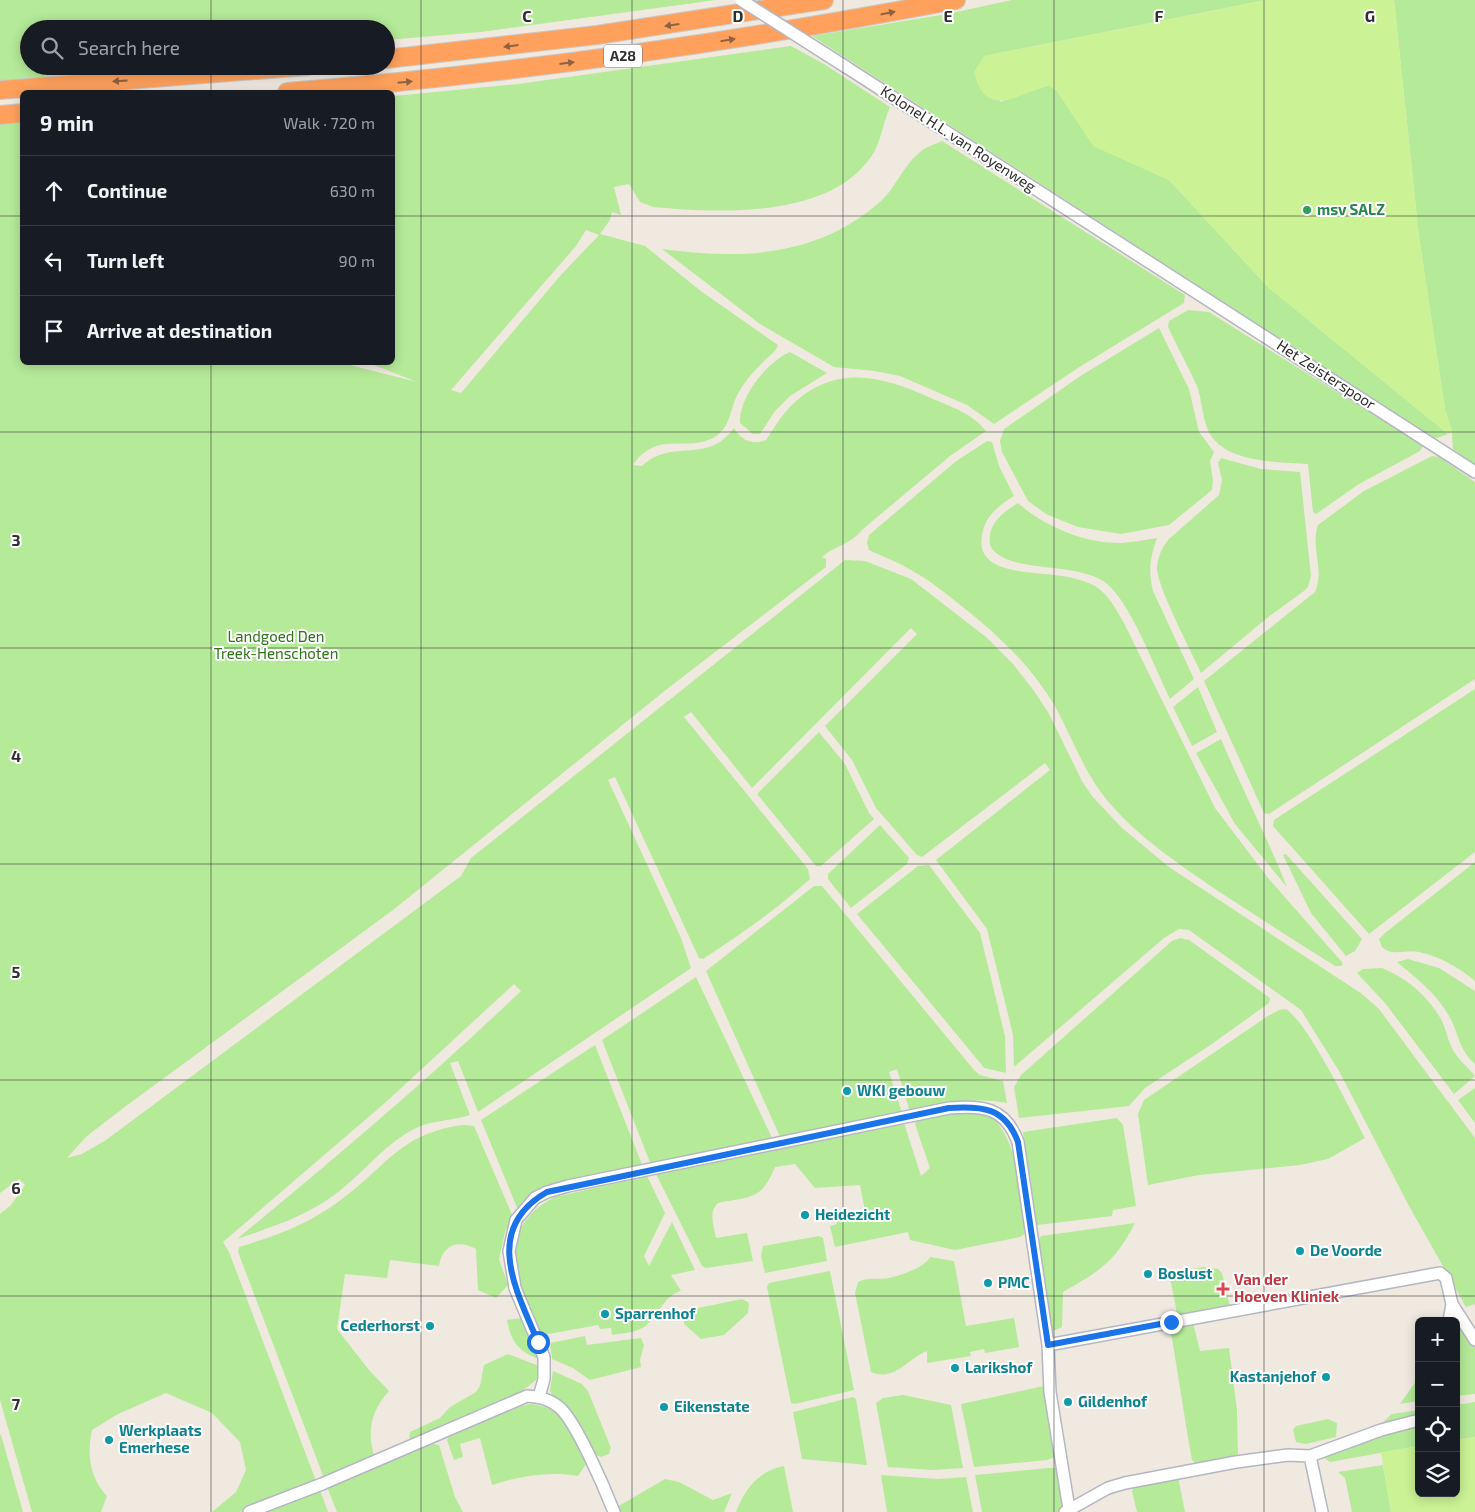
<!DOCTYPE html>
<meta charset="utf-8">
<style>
:root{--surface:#171b24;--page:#242831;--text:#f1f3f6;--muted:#9ea1a6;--line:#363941}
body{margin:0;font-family:"Exo 2",sans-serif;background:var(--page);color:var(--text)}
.controls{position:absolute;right:15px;bottom:15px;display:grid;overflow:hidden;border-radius:8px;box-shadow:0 2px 12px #0003}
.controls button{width:45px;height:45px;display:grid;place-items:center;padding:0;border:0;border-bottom:1px solid var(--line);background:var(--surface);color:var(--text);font:25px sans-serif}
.stop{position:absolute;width:15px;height:15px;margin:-11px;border:4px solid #1a73e8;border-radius:50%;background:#fff}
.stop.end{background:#1a73e8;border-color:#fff;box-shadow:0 1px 5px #0008}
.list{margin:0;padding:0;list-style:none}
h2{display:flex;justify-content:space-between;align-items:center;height:65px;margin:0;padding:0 20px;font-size:21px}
h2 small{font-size:16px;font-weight:400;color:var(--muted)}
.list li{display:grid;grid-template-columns:32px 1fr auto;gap:15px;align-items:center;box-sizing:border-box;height:70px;padding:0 20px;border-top:1px solid var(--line)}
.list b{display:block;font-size:19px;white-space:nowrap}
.list em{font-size:16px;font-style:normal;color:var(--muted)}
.icon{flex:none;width:28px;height:28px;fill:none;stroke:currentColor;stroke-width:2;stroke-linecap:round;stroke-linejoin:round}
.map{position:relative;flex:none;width:1475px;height:1512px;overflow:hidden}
.search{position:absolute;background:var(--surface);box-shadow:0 2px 12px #0003;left:20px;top:20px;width:375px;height:55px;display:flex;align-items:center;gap:12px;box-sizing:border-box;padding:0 18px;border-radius:28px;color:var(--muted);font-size:19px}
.panel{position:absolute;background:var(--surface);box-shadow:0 2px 12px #0003;left:20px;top:90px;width:375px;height:275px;border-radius:8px}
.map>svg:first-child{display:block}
.green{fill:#b5ea99;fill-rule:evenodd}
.pitch{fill:#cbf294}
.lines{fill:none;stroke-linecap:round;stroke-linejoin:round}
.minor-casing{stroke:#b4b6c2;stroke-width:14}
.highway-casing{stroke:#c9c9c9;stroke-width:20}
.minor{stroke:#fff;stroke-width:11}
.highway{stroke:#ffa15c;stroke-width:18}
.minor-bridge-casing{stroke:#b4b6c2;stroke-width:14;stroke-linecap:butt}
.minor-bridge{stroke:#fff;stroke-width:11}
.oneway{fill:#8c6243}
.route{stroke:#1a73e8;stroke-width:6}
.grid{fill:none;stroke:#2e2e2e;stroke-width:1;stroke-opacity:0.55}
.leisure-dot{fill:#2e9e5b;stroke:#fff;stroke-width:2}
.culture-dot{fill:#0f9aa8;stroke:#fff;stroke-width:2}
.health-dot{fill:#e0444e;stroke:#fff;stroke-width:2}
.labels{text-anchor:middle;stroke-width:4;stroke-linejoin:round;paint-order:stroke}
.shield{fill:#fff;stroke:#6d6d6d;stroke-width:1}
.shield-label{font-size:14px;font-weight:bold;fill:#2e2e2e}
.street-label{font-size:15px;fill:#2e2e2e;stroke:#fff}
.leisure-label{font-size:15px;font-weight:bold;fill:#27864d;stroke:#fff;text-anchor:start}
.park-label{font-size:15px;fill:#2a7415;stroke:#fff}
.culture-label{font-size:15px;font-weight:bold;fill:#0d838f;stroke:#fff;text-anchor:start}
.health-label{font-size:15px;font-weight:bold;fill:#be3a42;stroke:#fff;text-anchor:start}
.grid-label{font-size:16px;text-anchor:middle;font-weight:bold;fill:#2e2e2e;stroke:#fff;stroke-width:4;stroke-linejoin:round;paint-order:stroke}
</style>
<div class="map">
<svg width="1475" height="1512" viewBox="0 0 1475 1512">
<rect width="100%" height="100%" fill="#f0e9e0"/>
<!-- green -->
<path class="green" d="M0,0H716L481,32L386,40V29H196L194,25L187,29H29V66H192L0,82Z
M1012,0H1266L984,56L1000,102L1049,85L1057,91L1094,146L1169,180L1269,288L1448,434L1435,439L812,36L947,14Z
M1394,0H1475V465L1453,449L1452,432L1445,409L1419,237Z
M791,46L824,64L890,107C883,122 881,143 871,157C828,219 718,213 653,207L640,202L629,184L614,187L621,215L612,212L610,220L600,234L645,246L702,292L778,345C776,352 768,357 763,362C754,371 745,381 739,392C729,408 732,428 713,438C686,452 657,430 633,465L642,466C673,437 706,466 734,428C741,440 753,446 766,440C773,430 779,419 788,409C832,363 879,375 931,398C951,407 972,413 986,431L950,456L863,529C850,545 836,545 822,557L826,559V567L667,689L393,910L126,1106L87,1136L67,1158L82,1154L106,1140L461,876L471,858L845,560L865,561L911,579L986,637L1013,664L1034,691L1048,712L1082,781L1092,796L1121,827L1169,867L1362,994L1379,1009L1475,1138V1304L1466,1307L1409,1206L1339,1071L1301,1010L1189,930L1179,929L1164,938L1014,1067L1013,1035L987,929L936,860L1050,770L1045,763L922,857L917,855L876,808L852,760L825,726L917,634L911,628L752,788L691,712L684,717L808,869L810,879C777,909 740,935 703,959L699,958L615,777L608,780L681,938L691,968L478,1112L458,1061L450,1063L470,1115C451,1121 432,1120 414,1129C385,1144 363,1173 337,1193C307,1216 272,1227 237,1239C334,1159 430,1078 521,991L514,984L386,1102L223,1242L229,1252L316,1481L240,1512H212L236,1492L246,1470L240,1442L212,1413L166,1393L118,1414L92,1430C87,1454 89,1477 107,1496L101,1512H32L0,1400V1214L11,1205L25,1185L19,1179L0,1193V123L22,121V362H338L417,382L369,363L392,362L393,96L518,84ZM586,230L599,235L560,276L461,393L451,390L576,246Z
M942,141L1185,295L1184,303L1081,366L994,424L967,405L900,376L875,371L834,367L760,324L662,249C742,260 818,257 881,201C896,187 903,166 919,153C926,146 934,145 942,141Z
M1188,310L1209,312L1417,442L1423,446L1420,451L1359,484L1316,514L1313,512L1308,464C1278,462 1222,463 1208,430C1202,416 1202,400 1197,386C1188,366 1177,347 1168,327L1169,321Z
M1159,328L1189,389L1199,432L1214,452L1210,461L1213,481L1212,490L1169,525L1121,534L1078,527L1046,514L1028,501L1002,452L1000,441L1004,429L1082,375Z
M790,352L827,373L790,396L775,411L760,434H753L740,423C738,398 768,361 790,352Z
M987,441L992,442L999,466L1014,496C998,506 985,516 982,535C975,571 1022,571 1044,574C1060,575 1079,578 1093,585C1108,593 1115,608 1124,623L1215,808L1268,878L1341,961L1343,964L1341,966H1335C1295,941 1255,915 1215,889C1179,864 1141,839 1112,806C1086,777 1074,742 1056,708C1032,666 997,634 959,604C945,593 931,581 916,573C902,564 884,557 869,550L867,543L869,535L955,462Z
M1432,456L1439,457L1475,482V679L1269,814L1264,813L1204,681L1315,592C1325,570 1310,547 1318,525L1364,491Z
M1221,458L1261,469L1300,472L1311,576L1308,587L1304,591L1267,618L1201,673C1192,652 1156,585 1157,567C1158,556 1162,547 1169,539L1219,495L1222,480L1218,463Z
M1018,503C1044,526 1085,544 1122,543C1133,542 1145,540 1157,538C1150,558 1148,571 1153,591L1194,679L1170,699C1155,669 1131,603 1106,583C1075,560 1004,575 990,545C987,524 1002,513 1018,503Z
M1198,687L1217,732L1192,746L1173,707Z
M1475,689V852L1369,934L1273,826L1274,820Z
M819,732L845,764L869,813L874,819L821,866H816L757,794Z
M1221,739C1242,789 1267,837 1287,887L1235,824L1196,753Z
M880,825L909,858L907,864L851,908L828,879V874Z
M1286,854L1362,939L1355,951L1346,956L1311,913L1283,855Z
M1475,862V981C1460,968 1439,956 1419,952C1407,949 1392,957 1382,947L1379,939L1385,933Z
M929,865L980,933L1005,1036L1006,1073L984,1068L981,1064L857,914L918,866Z
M814,886H822L974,1070L980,1075L1003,1081L1007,1103C974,1096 942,1105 910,1112L897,1069L889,1072L902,1113L781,1139L706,971Z
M1180,938L1189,940L1270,998L1269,1003L1209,1046L1145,1088L1129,1106L1019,1118L1014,1087L1021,1075L1172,941Z
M1408,959L1439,968L1475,991V1064C1458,1049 1459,1033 1449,1016C1436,993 1416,978 1397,962Z
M1382,968C1407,978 1429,997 1442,1021C1446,1029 1447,1038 1451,1046C1456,1058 1467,1066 1475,1076L1454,1094L1385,1003L1357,973L1363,969Z
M696,977L773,1140L651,1165L602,1040Z
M1286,1009C1308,1023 1351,1111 1365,1138L1328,1159L1300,1165L1199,1175L1148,1185L1138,1114L1144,1100L1268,1016L1279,1010Z
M595,1045L643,1167L580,1180L518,1210L481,1120Z
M1475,1088V1123L1458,1100Z
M962,1111C969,1111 979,1111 985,1114C1017,1127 1023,1202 1028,1231L1020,1237L955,1250L910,1240L908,1232L835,1247L830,1226L837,1224L836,1217L865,1211L860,1185L815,1188L795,1164L775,1167C761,1201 751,1196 718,1203C708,1212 714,1226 716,1238L747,1233L753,1261L706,1268L702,1266L656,1174L904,1123L921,1176L930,1168L915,1124L917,1121Z
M1117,1118L1123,1125L1136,1206L1113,1210L1112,1216L1037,1225L1023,1132Z
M463,1125L474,1126L513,1217L505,1232L499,1259L508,1285L496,1298L478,1290L476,1249C458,1239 442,1245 439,1266L390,1260L387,1278L345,1274L337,1329L369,1370L389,1391C371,1411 366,1432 375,1458L324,1478L238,1252L239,1247C276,1236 311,1223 342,1199C388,1165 401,1133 463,1125Z
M647,1176L665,1213L644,1256L649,1266L672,1222L695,1270L671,1275L681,1291C663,1296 658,1317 644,1327C634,1333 623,1333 612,1335L611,1328L600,1329L598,1325L543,1335C535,1325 531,1312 526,1300C520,1288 513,1274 512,1260C512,1232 531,1208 555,1197Z
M1135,1223C1114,1263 1101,1270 1063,1292L1062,1327L1051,1332L1039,1240L1041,1236Z
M819,1236L823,1238L827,1261L765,1273L761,1256L763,1246Z
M930,1257L954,1261L966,1326L1014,1318L1019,1347L985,1353L984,1349L970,1352L971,1356L927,1363V1351C907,1359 895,1382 871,1372L855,1293L858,1282C869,1276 880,1281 893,1277C904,1274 925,1267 930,1257Z
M1204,1267L1218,1269L1222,1273L1230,1307L1178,1318L1169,1273Z
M830,1271L854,1390L795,1404L791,1403L767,1287L769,1283Z
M742,1299L749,1303L748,1313L724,1335L701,1339L684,1324V1313L693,1309Z
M1459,1315L1475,1347V1394L1456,1396V1321Z
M522,1318L540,1359C519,1352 511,1342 507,1320Z
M1193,1323L1200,1351L1229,1348L1237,1410L1238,1456L1195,1463L1192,1460L1189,1444L1171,1332L1174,1327Z
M585,1336L587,1345L641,1338L644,1345L640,1360L641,1367L590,1380L573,1368L552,1359L550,1343Z
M508,1354L544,1368C536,1396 437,1430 409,1443L410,1432L440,1418L450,1407L476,1392L480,1386L484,1365Z
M553,1371L582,1384L588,1391L611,1448L609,1454L601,1457L596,1455L577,1421L553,1396L550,1391Z
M1419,1377V1401L1400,1404Z
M1044,1386L1057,1456L1047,1460L974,1467L961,1404Z
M903,1395L951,1405L963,1468L933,1470L888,1467L876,1403L883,1398Z
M853,1397L856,1399L867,1465L802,1459L793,1412Z
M1475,1402V1437L1456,1440V1405Z
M530,1404C566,1407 572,1434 588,1461L578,1476C549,1471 519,1476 492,1485L480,1438L460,1444L463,1457L454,1460L447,1440L449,1437L515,1408Z
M1419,1410V1446L1330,1462L1316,1452L1373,1431L1392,1414Z
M1328,1419L1337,1423L1336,1437L1306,1444L1296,1442L1293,1430L1296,1426Z
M0,1435H1L23,1512H0Z
M433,1444L439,1445L455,1497L463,1512H337L327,1487Z
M1383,1465L1391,1512H1352L1345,1478L1338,1472Z
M784,1466L793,1512H736C745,1489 758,1471 784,1466Z
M1049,1468H1059L1064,1507L1057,1512H982L975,1475Z
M881,1475L938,1479L966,1477L973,1512H887Z
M1178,1477L1185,1512H1137L1132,1491L1134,1487Z
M665,1479L679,1482L713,1500L732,1493L724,1512H619L617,1507Z
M320,1490L328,1512H266Z"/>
<!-- pitch -->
<path class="pitch" d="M1266,0H1394L1419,237L1445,409L1452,432L1448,434L1269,288L1169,180L1093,146L1057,91L1048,85C1016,96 985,119 974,72L984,56Z
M1475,1437V1512H1391L1381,1452L1419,1446V1493H1456V1440Z"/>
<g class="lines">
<defs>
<path id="minor" d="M846,67L1475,472
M1449,1321L1452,1304
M1048,1345L1440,1273L1446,1278L1452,1304L1475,1340
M539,1397L544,1379V1357L515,1288L509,1251L516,1220L535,1198L547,1192L568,1186L949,1108C982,1105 1005,1107 1018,1142L1048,1345L1050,1392L1069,1509
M1310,1456L1381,1430L1419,1420
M249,1512L322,1484L527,1396C540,1397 549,1399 559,1407C576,1421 605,1489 614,1512
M1065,1512L1108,1488L1125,1483L1236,1462L1288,1455L1310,1456L1322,1512"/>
<path id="highway" d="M386,59L597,35L824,0
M0,90L308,66
M287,92C512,74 735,42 956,0
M0,115L22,113"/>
</defs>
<!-- minor casing -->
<use href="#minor" class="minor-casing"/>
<!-- highway casing -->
<use href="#highway" class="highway-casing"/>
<!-- minor -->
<use href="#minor" class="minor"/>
<!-- highway -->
<use href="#highway" class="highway"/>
<defs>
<path id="minor-bridge" d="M741,0L846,67"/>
</defs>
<!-- minor-bridge casing -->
<use href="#minor-bridge" class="minor-bridge-casing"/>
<!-- minor-bridge -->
<use href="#minor-bridge" class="minor-bridge"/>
</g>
<!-- one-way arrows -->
<defs><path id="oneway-solid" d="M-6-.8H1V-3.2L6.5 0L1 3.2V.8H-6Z" transform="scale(1.25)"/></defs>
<g class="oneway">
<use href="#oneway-solid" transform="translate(888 13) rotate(-11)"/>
<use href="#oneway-solid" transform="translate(672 25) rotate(172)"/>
<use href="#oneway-solid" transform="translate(728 40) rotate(-9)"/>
<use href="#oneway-solid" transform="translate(511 46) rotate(173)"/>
<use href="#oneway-solid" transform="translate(567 63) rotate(-7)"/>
<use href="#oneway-solid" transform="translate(120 81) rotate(176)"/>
<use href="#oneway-solid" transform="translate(405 82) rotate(-5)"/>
</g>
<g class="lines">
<!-- route -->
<path class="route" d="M538,1342C516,1290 482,1229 547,1192L949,1108C982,1106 1005,1107 1018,1142L1048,1345L1171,1322"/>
</g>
<!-- grid -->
<path class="grid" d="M211,0V29M421,0V1512M632,0V1512M843,0V1512M1054,0V1512M1264,0V1512M211,66V92M0,216H22M392,216H1475M211,362V1512M0,432H1475M0,648H1475M0,864H1475M0,1080H1475M0,1296H1475"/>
<!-- markers -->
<circle class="leisure-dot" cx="1307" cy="210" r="5"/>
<g class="culture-dot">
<circle cx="847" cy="1091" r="5"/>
<circle cx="805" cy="1215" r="5"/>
<circle cx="1300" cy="1251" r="5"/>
<circle cx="1148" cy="1274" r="5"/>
<circle cx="988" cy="1283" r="5"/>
<circle cx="605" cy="1314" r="5"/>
<circle cx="430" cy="1326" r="5"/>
<circle cx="955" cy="1368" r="5"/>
<circle cx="1326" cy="1377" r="5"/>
<circle cx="1068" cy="1402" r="5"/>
<circle cx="664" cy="1407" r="5"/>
<circle cx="109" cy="1440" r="5"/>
</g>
<path class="health-dot" d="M1220.5 1281.5h5v5h5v5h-5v5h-5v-5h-5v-5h5z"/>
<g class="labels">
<!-- shield labels -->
<rect class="shield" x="604" y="44.5" width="38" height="23" rx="4"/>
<g class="shield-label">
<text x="623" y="61">A28</text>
</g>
<!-- street labels -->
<g class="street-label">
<text transform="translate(958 139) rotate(33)" y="5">Kolonel H.L. van Royenweg</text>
<text transform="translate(1326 375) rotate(33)" y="5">Het Zeisterspoor</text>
</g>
<!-- leisure labels -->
<g class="leisure-label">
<text x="1317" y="215">msv SALZ</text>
</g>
<!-- park labels -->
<g class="park-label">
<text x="276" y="642">Landgoed Den<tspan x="276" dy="17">Treek-Henschoten</tspan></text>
</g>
<!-- culture labels -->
<g class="culture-label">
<text x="857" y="1096">WKI gebouw</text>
<text x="815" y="1220">Heidezicht</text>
<text x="1310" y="1256">De Voorde</text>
<text x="1158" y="1279">Boslust</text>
<text x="998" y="1288">PMC</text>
<text x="615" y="1319">Sparrenhof</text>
<text x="420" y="1331" text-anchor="end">Cederhorst</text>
<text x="965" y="1373">Larikshof</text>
<text x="1316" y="1382" text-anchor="end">Kastanjehof</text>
<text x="1078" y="1407">Gildenhof</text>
<text x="674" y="1412">Eikenstate</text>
<text x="119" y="1436">Werkplaats<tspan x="119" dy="17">Emerhese</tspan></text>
</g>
<!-- health labels -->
<g class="health-label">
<text x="1234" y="1285">Van der<tspan x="1234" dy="17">Hoeven Kliniek</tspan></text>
</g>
</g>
<g class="grid-label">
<text x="527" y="22">C</text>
<text x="738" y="22">D</text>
<text x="948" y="22">E</text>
<text x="1159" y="22">F</text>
<text x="1370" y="22">G</text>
<text x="16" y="546">3</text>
<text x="16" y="762">4</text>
<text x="16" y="978">5</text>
<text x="16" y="1194">6</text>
<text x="16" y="1410">7</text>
</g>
</svg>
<div class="controls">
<button>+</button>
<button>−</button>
<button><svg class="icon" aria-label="locate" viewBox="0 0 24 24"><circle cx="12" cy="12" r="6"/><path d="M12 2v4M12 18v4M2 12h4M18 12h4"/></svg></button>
<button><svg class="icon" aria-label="layers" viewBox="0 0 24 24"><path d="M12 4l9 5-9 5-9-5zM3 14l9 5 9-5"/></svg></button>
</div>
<div class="stop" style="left:538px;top:1342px"></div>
<div class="stop end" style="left:1171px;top:1322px"></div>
<div class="search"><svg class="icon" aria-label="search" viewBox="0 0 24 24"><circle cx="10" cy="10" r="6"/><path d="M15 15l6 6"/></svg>Search here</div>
<section class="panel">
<h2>9 min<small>Walk · 720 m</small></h2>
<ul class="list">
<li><svg class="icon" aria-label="ahead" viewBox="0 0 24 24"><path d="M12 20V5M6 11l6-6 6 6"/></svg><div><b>Continue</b></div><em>630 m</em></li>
<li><svg class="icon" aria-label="left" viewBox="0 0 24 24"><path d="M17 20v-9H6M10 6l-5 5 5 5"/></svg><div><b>Turn left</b></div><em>90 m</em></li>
<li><svg class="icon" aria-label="arrive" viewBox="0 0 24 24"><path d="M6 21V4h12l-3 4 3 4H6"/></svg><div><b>Arrive at destination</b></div></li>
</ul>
</section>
</div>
